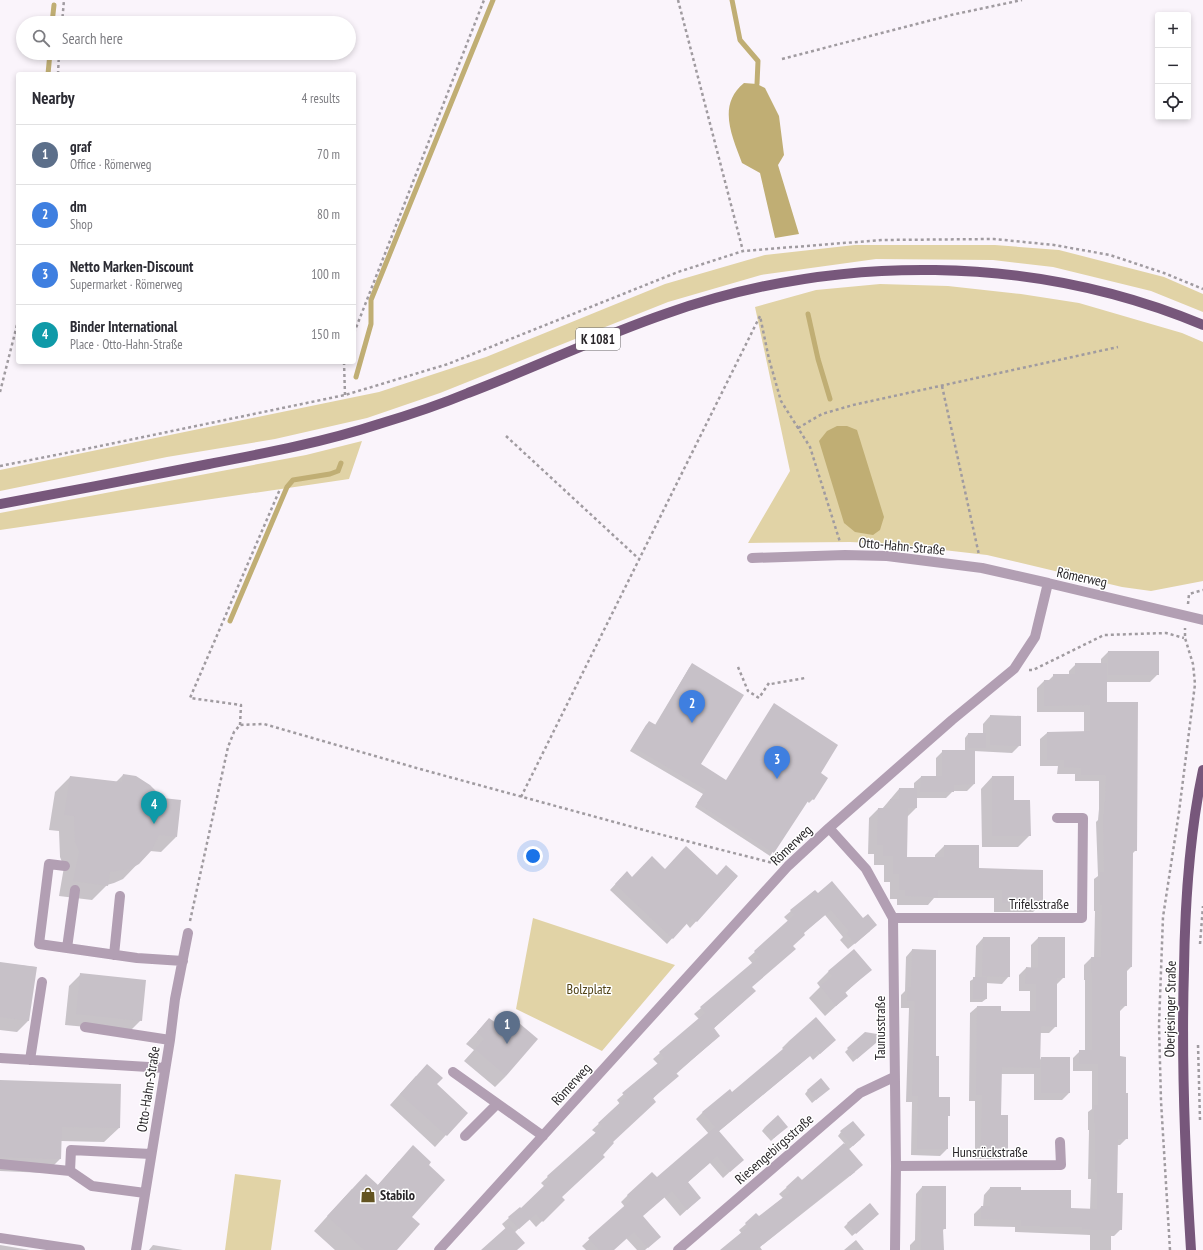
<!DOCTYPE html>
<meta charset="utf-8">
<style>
:root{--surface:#fff;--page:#f7f7f7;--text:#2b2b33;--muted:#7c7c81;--line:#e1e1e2;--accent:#db2777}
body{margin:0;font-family:"PT Sans Narrow",sans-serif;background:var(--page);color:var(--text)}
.controls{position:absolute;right:12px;top:12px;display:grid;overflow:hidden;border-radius:4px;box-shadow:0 2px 6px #0003}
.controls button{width:36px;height:36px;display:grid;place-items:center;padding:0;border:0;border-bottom:1px solid var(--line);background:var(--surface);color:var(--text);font:20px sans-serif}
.you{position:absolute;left:533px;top:856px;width:14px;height:14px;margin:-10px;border:3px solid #fff;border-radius:50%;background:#1a73e8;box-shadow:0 0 0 6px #1a73e833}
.badge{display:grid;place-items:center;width:26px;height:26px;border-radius:50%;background:var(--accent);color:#fff;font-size:13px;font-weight:700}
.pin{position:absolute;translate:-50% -33px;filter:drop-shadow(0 1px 2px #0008)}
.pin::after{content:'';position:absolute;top:21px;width:14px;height:12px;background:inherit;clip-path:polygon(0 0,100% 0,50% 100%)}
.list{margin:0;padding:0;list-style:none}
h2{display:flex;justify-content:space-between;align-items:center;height:52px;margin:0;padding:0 16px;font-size:17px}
h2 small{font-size:13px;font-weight:400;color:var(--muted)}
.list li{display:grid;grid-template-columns:26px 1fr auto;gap:12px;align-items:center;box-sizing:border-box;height:60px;padding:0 16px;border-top:1px solid var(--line)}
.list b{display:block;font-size:15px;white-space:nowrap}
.list p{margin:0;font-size:13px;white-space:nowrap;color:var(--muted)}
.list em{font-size:13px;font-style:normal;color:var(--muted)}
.icon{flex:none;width:22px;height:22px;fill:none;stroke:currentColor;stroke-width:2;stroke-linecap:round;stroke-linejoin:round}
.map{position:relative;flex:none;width:1203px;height:1250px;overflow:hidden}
.search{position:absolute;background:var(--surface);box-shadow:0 2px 6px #0003;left:16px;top:16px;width:340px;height:44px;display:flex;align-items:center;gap:10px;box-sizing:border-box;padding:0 14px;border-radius:22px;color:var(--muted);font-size:15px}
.panel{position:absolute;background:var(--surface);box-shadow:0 2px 6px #0003;left:16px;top:72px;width:340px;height:292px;border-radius:4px}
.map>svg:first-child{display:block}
.green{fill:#e1d3a6}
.water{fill:#c0ae74}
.shadow{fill:#0003}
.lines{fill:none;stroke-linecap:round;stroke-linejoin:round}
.stream{stroke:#c0ae74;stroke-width:5}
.building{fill:#c7c1c8}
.path{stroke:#a09ba0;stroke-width:2.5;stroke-dasharray:3 3;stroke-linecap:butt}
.minor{stroke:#b29fb3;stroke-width:10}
.major{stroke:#77577b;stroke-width:10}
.labels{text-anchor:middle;stroke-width:3;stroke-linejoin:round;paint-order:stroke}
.shield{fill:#fff;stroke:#686668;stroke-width:1}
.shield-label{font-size:13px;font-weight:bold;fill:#282528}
.street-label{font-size:14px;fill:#282528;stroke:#fff}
.park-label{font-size:14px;fill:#524417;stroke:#fff}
.poi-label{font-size:14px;font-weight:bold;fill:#282528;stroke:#fff;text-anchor:start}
</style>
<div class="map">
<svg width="1203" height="1250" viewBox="0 0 1203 1250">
<rect width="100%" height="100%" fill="#faf4fb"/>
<!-- green -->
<path class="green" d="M855,245H995L1059,250L1164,277L1203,294V312L1151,291L1053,267L993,260L876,259L761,275L668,302L440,393L367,418L275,439L167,457L0,491V470L379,392L486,357L665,284L765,255Z
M880,284L948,286L1021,294L1079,303L1182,333L1203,342V581L1151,591L1122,587L987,555L891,544L850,542L748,543L790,471L755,307L816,290Z
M362,441L349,479L0,530V513L306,455Z
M533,918L675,965L602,1051L516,1009Z
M235,1174L281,1180L271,1250H225Z"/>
<!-- water -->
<path class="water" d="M744,83L757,84L765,88L779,116L784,155L778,165L799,234L775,238L760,173L742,163C732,136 717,105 744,83Z
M837,426H847L857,430L884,517L880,530L873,535L855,532L844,523L819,441L827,431Z"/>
<!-- shadow -->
<path class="shadow" d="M1108,652L1158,674L1150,682H1106V703L1136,850L1132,854L1131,967L1126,972V1005L1119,1012V1057L1127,1138L1120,1145H1117L1116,1194L1121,1229L1114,1236H1111V1250H1090V1235L1015,1232V1227L974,1226V1214L981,1207H983L984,1195L990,1188L1020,1191L1070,1209L1090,1210L1091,1179H1088L1089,1130H1088V1112L1092,1109V1071H1073V1058L1080,1051H1085V980H1084V965L1091,958H1094L1095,911H1094V879L1098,876L1096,822L1098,820L1099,809V781H1075V774H1057L1058,766H1040V739L1047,733L1084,732V712H1037V688L1044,681H1048L1054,675H1069V671L1076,664H1101V659Z
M692,664L700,764L726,781L820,774L813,799L809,803L807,801L770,856L695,807L703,794L630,751L646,725L649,722L655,725L689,668Z
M990,716L1020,745L1012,753L974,751V784L967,791H953L946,798H916V808L907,817L906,858H935V855L944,846L978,869L1042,871V903L1033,912H994V898H934L928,905H897V899H890V882H884V865H874V854H868L869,818L878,809H882L899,789H914V783L921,777H936V758L943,751H965V738L968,734H983V724Z
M123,775L176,837L161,852L150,851L123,879L114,883L107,885L92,900L59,896L64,867L60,857L59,831L49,830L55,792L70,777L116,782Z
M992,777L1030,835L1018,847H982L981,789Z
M665,870L717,876L737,877L690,928L686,923L667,944L610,890L621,878H632Z
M814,891L870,931L848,949L840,940L843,937L825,915L803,933L751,987L755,991L713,1029L719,1036L676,1074L561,1197L564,1200L536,1227L529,1219L514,1233L516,1250H483L506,1229L502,1224L520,1208L521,1210L545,1187L541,1183L596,1133L592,1130L620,1104L617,1100L658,1064L653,1059L699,1019L694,1014L753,964L748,958L789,922L784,917Z
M983,938L1009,976L1002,984L986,983V999L982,1002H970V981L975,978L976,946Z
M1038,938L1064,977L1057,984L1056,1026L1049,1033H1040V1060L1041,1058L1069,1093L1062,1100H1034V1074H1001L1000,1116H1007V1152L1000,1159H975V1101H969L970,1013L977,1007L1000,1012H1030V991H1019V975L1026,968L1031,969V945Z
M854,950L870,970L845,993L847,996L825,1016L809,998L820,987L817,983L828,972Z
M912,950L935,1057L938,1098L949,1115L947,1117V1149L940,1156L911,1155L912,1102H906L909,1008H901V995L905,991L906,957Z
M0,963L36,967L28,1021L17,1032L0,1030Z
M81,974L141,1020L130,1031L65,1025L69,986Z
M489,1019L506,1076L495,1087L464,1061L474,1050L466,1044Z
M835,1040L813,1060L810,1056L718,1132L735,1167L723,1178L710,1163L687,1183L700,1198L680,1216L664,1197L642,1216L653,1243L645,1250H637L626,1238L613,1250H586L582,1246L625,1207L621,1202L628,1195L657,1178L709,1134L696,1119L703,1112L732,1093L784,1050L782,1048L789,1041Z
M871,1046L853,1062L845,1052L848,1049Z
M416,1076L435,1084L466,1113L435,1147L390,1105Z
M0,1081L120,1085L119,1128L104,1142L61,1141L60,1159L46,1173L0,1171Z
M808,1090L825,1092L812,1103L805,1094Z
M765,1127L783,1130L771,1141L762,1131Z
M841,1132L861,1139L848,1150L855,1172L760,1247L762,1250H722L742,1234L739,1230L746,1224L758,1218L783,1198L779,1194L786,1188L798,1177L801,1181L845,1144L838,1136Z
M399,1161L411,1217L396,1250H335L314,1231L352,1189L377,1186Z
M922,1187L945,1228L942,1231L943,1250H910V1245L915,1240L916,1194Z
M874,1218L852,1236L844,1227L848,1223Z
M856,1240L864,1250H844Z
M0,1245L30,1250H0Z
M153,1245L183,1250H149Z"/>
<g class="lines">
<!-- stream -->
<path class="stream" d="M732,0L740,40L758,61L757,84
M52,23L54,5
M48,74L50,53
M808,314L818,359L830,399
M356,377L371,324V300L493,0
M230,621L287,487L293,480L330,474L338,471L341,463"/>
</g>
<!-- building -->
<path class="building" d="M1108,651H1159V675H1108Z
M692,663L744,695L701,764L726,780L774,703L838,745L821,773L828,778L814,800L810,798L774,853L697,803L706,790L633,747L649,721L656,725Z
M1075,663H1107V702H1138L1137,851H1133L1132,967H1127V1006H1120V1056L1126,1057V1093H1128V1139H1118L1117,1193H1123L1122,1230H1097L1082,1229V1227H1040V1226H1021V1220L981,1219V1206H990V1187H1021V1190H1071V1208L1097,1209V1172H1095V1123H1094V1105H1098V1064H1079V1050H1092V973H1091V957H1101L1102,905H1100V872H1104L1103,814H1104V802H1105L1106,775H1081V768L1064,767V760H1047V732L1090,731V705L1044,706V680H1053V674H1075Z
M990,715L1021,716V746L990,745Z
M968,733H986V748H968Z
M942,750H975V784L954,785V792H920L921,776H942Z
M123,774L136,776L150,785L163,798L181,800L177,837L159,835L152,850L139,864L130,869L110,872L108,886L73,881L79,852L75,842L74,816L64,815L70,776L122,782Z
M992,776H1014V800H1030L1031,836H992Z
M899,788H917V808H908L907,857H944V845H979V868L1043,870V903H1002V890H938V897L905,896V890H899V874H893V856H883V845H877L878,808H890V799H899Z
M686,846L717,875L726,865L738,876L697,922L692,918L673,939L615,884L627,871L632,877L652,856L665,869Z
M832,881L863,918L868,914L877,925L855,944L846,933L849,931L831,910L804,933L805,935L793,946L796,949L752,987L756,991L714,1028L720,1036L676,1073L679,1076L653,1098L656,1102L613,1142L614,1143L603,1155L605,1157L562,1197L565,1200L543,1222L536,1214L519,1229L508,1217L520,1207L521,1208L550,1180L547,1176L602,1127L598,1123L626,1097L622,1093L664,1058L659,1052L705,1013L700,1007L759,957L754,951L794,915L790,910L815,890L818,893Z
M983,937H1010V977L982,976Z
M1038,937H1065V978H1057V1027L1041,1026L1040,1068L1002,1067L1001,1115H1008V1152H981L982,1095H976L977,1006H1001V1011H1036V984H1025L1026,967L1038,968Z
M854,949L872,970L845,992L848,996L836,1006L820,986L832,976L828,971Z
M912,949L936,950V1056H939V1097H950V1116H948V1149H917L918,1096H912L915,1001H907L908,987H911Z
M0,962L37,967L29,1021L0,1017Z
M80,973L146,980L142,1021L76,1014Z
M973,977H987V999H973Z
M506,1012L538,1039L506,1076L475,1049L484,1039L477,1032L489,1018L496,1023Z
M816,1017L836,1040L820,1054L817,1050L719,1131L744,1160L730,1172L717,1156L688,1182L701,1198L687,1210L672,1191L643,1216L661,1237L648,1248L634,1232L614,1250H599L588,1238L631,1200L627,1195L652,1172L657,1177L715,1127L702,1112L730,1089L732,1092L790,1043L789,1041Z
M865,1032L877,1034L876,1043L857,1059L847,1048Z
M1041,1057H1070V1093H1041Z
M427,1064L443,1078L437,1084L468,1113L447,1136L400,1094Z
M821,1078L830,1089L816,1100L807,1090Z
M0,1080L121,1084L120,1128L62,1127L61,1159L0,1157Z
M778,1115L788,1127L774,1138L765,1127Z
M853,1121L865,1135L853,1146L840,1131Z
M844,1143L863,1165L850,1176L849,1175L756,1250H720L748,1227L745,1223L756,1213L759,1216L790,1192L786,1187L798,1176L802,1180Z
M413,1145L431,1162L429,1165L445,1180L412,1217L420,1224L397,1250H364L327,1216L366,1174L378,1185Z
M922,1186H946V1229H943L944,1250H921Z
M870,1203L879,1214L856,1234L847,1223Z
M509,1225L525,1243L517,1250H481Z"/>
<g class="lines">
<!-- path -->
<path class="path" d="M678,0L743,251
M62,23L64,0
M782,59L951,15L1022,0
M58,74L59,53
M354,333L484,0
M344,362L345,395
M942,386L979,555
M0,392L18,321
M798,428L822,414L853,405L1118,347
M506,436L639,559
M0,466L76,451L345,395L448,364L678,272L743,251L882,240L994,239L1054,245L1110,255L1164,273L1203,289
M1188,604L1189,594L1203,590
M738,667L748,691L759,698L769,683L771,684L805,678
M1029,670H1033L1104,635L1166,633L1184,638
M240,725L241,705L190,698L280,489
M521,797L760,316L769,359L781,401L810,447L840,542
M190,921L228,747L234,732L240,725L264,724L420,769L651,832L773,863
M1200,944L1203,906
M1198,1045L1200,1120
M1170,1250L1161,1101L1159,1025L1163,917L1179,812L1195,684L1193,664L1185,638V628"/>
<!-- minor -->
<path class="minor" d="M752,558L845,555L887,556L982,568L1048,583
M829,828L866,869L893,918L896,1166L895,1250
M65,866L49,864L39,944L137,958L183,961
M893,918H1082L1083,818H1057
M67,948L75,890
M114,955L120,896
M85,1027L170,1040
M0,1058L165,1068
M30,1060L42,982
M453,1072L543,1136
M465,1136L497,1104
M0,1164L70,1171L71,1150L151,1154
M896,1166L1061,1165L1060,1142
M70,1171L92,1186L145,1193
M0,1238L80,1250
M136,1250L170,1040L175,999L188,933
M439,1250L788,866L829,828L952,720L1014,669L1035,637L1048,583L1203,620
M678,1250L860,1093L894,1077"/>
<!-- major -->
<path class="major" d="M0,504C70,491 139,478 209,464C266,453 324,442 379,424C409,415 439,405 468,393C534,368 598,337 665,314C838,253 1033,254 1203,325
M1191,1250C1185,1156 1181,1063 1184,969C1185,902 1189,835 1203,770"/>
</g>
<!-- icons -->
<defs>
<symbol id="shop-bare" viewBox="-9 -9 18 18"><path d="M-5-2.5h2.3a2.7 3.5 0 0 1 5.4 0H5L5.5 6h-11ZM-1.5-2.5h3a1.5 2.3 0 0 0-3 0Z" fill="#635421" stroke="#fff" stroke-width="2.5" paint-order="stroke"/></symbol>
</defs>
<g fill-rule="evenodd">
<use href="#shop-bare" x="357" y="1184" width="22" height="22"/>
</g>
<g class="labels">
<!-- shield labels -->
<rect class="shield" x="576" y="328" width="44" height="22" rx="3"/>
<g class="shield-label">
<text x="598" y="344">K 1081</text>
</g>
<!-- street labels -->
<g class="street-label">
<text transform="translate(902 546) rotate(5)" y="5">Otto-Hahn-Straße</text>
<text transform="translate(1082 577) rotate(12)" y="5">Römerweg</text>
<text transform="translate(791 845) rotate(-44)" y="5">Römerweg</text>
<text x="1039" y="909">Trifelsstraße</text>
<text transform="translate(1170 1009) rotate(-89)" y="5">Oberjesinger Straße</text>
<text transform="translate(880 1028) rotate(-90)" y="5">Taunusstraße</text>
<text transform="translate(571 1084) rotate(-48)" y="5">Römerweg</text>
<text transform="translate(148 1089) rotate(-81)" y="5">Otto-Hahn-Straße</text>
<text transform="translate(774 1149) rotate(-41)" y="5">Riesengebirgsstraße</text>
<text x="990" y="1157">Hunsrückstraße</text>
</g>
<!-- park labels -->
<g class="park-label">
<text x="589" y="994">Bolzplatz</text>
</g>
<!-- poi labels -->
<g class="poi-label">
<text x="380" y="1200">Stabilo</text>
</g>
</g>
</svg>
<div class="controls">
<button>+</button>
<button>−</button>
<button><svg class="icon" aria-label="locate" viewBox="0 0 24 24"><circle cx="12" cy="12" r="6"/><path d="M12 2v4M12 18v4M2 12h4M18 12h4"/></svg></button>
</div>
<div class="you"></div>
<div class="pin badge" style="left:507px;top:1044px;background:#5c6f8a">1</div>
<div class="pin badge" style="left:692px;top:723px;background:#3f7fe0">2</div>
<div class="pin badge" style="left:777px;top:779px;background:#3f7fe0">3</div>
<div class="pin badge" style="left:154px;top:824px;background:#0f9aa8">4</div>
<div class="search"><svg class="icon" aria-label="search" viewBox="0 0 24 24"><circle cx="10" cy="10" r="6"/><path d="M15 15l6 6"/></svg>Search here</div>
<section class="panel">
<h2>Nearby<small>4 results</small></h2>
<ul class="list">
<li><span class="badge" style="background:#5c6f8a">1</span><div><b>graf</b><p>Office · Römerweg</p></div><em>70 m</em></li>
<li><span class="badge" style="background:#3f7fe0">2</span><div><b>dm</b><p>Shop</p></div><em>80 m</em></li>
<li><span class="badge" style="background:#3f7fe0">3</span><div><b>Netto Marken-Discount</b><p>Supermarket · Römerweg</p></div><em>100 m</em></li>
<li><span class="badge" style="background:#0f9aa8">4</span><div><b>Binder International</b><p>Place · Otto-Hahn-Straße</p></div><em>150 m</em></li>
</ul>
</section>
</div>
